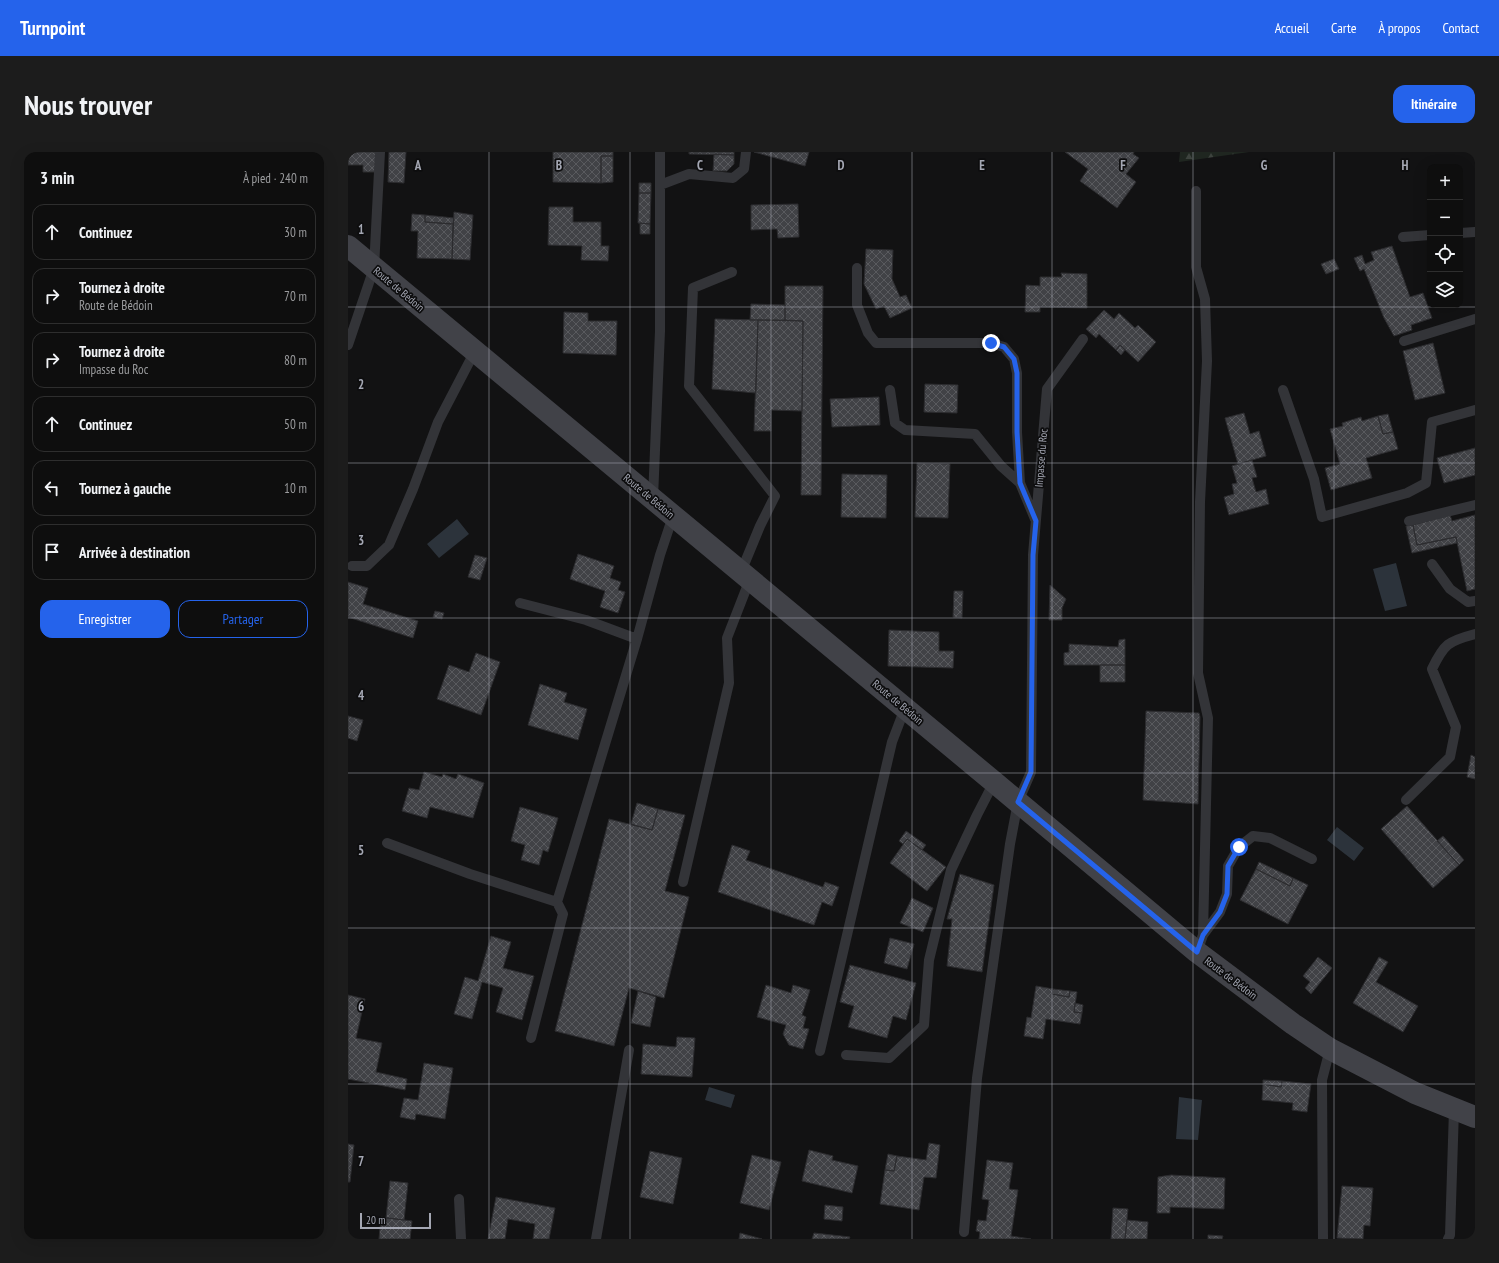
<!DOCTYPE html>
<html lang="fr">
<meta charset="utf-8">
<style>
:root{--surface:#0e0e0e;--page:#1c1c1c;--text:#f1f3f6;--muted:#9b9c9e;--line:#2e2e2e;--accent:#2563eb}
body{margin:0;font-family:"PT Sans Narrow",sans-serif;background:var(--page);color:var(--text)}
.controls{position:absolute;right:12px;top:12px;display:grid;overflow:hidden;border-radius:8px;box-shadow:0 4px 16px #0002}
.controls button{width:36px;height:36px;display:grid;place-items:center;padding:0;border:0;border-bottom:1px solid var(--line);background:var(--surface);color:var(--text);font:20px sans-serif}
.scale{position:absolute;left:12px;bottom:10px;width:71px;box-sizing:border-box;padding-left:4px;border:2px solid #a4a7b3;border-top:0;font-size:11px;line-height:14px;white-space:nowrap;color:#a4a7b3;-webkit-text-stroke:3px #0d0d0e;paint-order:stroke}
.stop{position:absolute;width:12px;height:12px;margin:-9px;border:3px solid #2563eb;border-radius:50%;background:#fff}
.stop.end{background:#2563eb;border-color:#fff;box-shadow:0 1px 4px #0008}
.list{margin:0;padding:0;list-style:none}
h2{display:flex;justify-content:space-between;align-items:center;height:52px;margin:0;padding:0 16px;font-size:17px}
h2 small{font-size:13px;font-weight:400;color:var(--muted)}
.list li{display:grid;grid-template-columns:26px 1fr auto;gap:12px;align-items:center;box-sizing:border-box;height:56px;margin:0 8px 8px;padding:0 8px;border:1px solid var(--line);border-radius:12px}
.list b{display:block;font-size:15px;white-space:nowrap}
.list p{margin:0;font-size:13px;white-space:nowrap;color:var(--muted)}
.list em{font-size:13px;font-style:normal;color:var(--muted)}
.actions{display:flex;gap:8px;padding:12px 16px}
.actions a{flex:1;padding:9px 0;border:1px solid var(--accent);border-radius:12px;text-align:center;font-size:14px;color:var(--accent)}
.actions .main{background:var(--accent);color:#fff}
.icon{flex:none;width:22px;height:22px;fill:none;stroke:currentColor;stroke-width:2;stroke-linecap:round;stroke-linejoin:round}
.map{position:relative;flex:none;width:1127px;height:1087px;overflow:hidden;border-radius:12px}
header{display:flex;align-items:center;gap:24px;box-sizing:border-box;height:56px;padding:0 20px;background:var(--accent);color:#fff}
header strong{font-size:19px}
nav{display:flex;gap:22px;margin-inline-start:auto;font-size:14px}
.intro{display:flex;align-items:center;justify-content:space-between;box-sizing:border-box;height:96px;padding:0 24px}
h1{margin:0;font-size:28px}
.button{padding:10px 18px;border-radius:12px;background:var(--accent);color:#fff;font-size:14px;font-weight:700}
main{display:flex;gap:24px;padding:0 24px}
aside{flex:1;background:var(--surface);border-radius:12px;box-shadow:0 4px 16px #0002}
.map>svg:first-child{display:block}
.forest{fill:url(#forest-firs)}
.water{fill:#2c333b}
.building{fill:url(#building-cross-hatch);stroke:#2c2c2f}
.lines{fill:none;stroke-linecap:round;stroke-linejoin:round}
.service{stroke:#333438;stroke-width:10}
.secondary{stroke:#414248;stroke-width:22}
.route{stroke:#2563eb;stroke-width:5}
.grid{fill:none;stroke:#a4a7b3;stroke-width:1;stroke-opacity:0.55}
.labels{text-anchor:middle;stroke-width:3.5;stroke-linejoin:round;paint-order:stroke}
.street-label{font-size:11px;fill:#a4a7b3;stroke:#0d0d0e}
.grid-label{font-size:13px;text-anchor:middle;font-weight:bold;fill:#a4a7b3;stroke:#0d0d0e;stroke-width:3.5;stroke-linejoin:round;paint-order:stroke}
</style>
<header>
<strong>Turnpoint</strong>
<nav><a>Accueil</a><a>Carte</a><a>À propos</a><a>Contact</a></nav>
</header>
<div class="intro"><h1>Nous trouver</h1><a class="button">Itinéraire</a></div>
<main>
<aside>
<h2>3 min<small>À pied · 240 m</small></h2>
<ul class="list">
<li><svg class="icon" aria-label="ahead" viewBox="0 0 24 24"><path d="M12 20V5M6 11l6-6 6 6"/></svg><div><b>Continuez</b></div><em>30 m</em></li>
<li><svg class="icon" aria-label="right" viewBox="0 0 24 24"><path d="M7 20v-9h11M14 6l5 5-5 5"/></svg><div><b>Tournez à droite</b><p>Route de Bédoin</p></div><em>70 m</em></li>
<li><svg class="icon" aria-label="right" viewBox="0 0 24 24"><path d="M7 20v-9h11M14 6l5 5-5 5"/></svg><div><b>Tournez à droite</b><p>Impasse du Roc</p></div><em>80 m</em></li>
<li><svg class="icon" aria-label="ahead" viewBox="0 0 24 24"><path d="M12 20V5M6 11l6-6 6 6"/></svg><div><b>Continuez</b></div><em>50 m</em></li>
<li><svg class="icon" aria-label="left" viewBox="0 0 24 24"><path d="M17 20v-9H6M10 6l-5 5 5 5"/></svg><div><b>Tournez à gauche</b></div><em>10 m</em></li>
<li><svg class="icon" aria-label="arrive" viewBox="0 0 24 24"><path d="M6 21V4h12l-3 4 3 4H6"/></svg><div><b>Arrivée à destination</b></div></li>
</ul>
<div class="actions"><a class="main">Enregistrer</a><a>Partager</a></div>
</aside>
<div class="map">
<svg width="1127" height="1087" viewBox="0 0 1127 1087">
<defs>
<pattern id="forest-firs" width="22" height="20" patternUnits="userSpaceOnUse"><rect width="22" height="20" fill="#1f2620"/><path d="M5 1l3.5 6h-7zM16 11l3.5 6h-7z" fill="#3d433e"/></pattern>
<pattern id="building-cross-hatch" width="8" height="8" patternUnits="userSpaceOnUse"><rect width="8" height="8" fill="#414246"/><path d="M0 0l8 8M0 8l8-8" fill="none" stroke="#595a5e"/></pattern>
</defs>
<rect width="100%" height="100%" fill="#121213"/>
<!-- forest -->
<path class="forest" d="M832,0H901L831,10Z"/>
<!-- water -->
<path class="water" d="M109,367L121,382L91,406L79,392Z
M1048,411L1059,454L1037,459L1025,417Z
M989,675L1016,696L1006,709L979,688Z
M361,935L387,943L383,956L357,948Z
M831,945L854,948L850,988L828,987Z"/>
<!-- building -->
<path class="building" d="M0,0H33L32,20H15V13H0Z
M41,0H58L56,31L40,30Z
M205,0H265V4H253V31L205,30Z
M341,0H386V3L341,2Z
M406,0H461L457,14Z
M717,0H786L785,2L791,6L778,22L788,30L769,56L732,29L740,17Z
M366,2L386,3V12L379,19H365Z
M253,4H265V30L253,31Z
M291,31H303V41H291Z
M291,41H303L302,72L290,71Z
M450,52L451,85L430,86L429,77L403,78V53Z
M201,55H225V70H253V94H261L260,109L233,108L234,94L200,93Z
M106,60L125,63L122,108L104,107Z
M64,62L77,63V70L105,72L104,107L69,106L70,79H63Z
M77,63L106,66L105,72L77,70Z
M292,71L302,72V82H292Z
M1044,94L1062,145L1075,141L1084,166L1063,173L1064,178L1046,184L1036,166L1016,117L1012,119L1006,106L1014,103L1017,112L1026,108L1023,100Z
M518,97L545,98L544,127L552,145L558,143L564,156L542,166L536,154L528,157L516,132Z
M986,107L991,117L978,122L973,112Z
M713,121L739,122V156L692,155V160H677L678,133L692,134V125H714Z
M437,134H475L473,343H453L455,169L437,168Z
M403,152L437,153V168H402Z
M756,158L766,167L771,161L787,176L790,173L808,190L790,210L772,193L768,198L751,182L748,186L738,177Z
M216,160L240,161V169H269L268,203L215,201Z
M367,167L410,168L408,241L364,237Z
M410,168L455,169L454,259L423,258V279H406Z
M1085,191L1097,241L1067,248L1055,199Z
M772,193L777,198L773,203L768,198Z
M577,232L610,233L609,261L576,260Z
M531,245L532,273L484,275L482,247Z
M896,261L902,282L911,279L918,304L890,312L877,266Z
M1040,262L1045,280L1035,282L1030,264Z
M1030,264L1035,282L1045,280L1050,297L1018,306L1024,326L983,338L977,316L992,312L982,277L995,274L994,271L1013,265L1014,269Z
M1127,296V323L1096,331L1089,306Z
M904,308L909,325L904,326L908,340L918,337L921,352L881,363L876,345L886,342L884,332L889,331L884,314Z
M569,311L602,312L600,366L567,365Z
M494,322L539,323L538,366L493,365Z
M1102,363L1104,369L1127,363V437L1119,439L1108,385L1069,393L1065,373Z
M1065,373L1069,393L1108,385L1109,391L1064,401L1058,374Z
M230,402L266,414L262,426L273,430L270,438L277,440L270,461L252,455L257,439L222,427Z
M127,403L139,406L132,428L120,425Z
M0,430L20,436L15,452L70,469L65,486L0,465Z
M702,433L718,447L714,456V468H701Z
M606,439H615L614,466L605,465Z
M87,459L96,461L94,467L85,465Z
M541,478L591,480V499H606L605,516L540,514Z
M777,487V513H716V501L721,500V492L770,495L771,488Z
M128,501L152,510L133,563L89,547L101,513L121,520Z
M752,513H777V530H752Z
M192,532L219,541L216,550L239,557L230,588L180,573Z
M798,559L851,561L852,565L850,652L795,648Z
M0,564L15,568L9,589L0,586Z
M1123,603L1127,605V627L1119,625Z
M76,620L94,625L95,622L108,627L110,622L136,631L125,666L82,655L79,666L54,659L61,636L71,638Z
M289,651L310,657L304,678L283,672Z
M1059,654L1111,713L1085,736L1033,677Z
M172,655L210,666L200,700L195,698L191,713L173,708L177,693L163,689Z
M310,657L337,663L317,739L341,745L316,846L281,836L266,894L207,879L261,667L304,678Z
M558,679L578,693L574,698L559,687L555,692L551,689Z
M1095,684L1116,708L1111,713L1089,689Z
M559,687L598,715L579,739L542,711Z
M384,693L402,699L398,708L475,735L477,730L491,735L484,754L474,750L466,773L370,740Z
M911,710L945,726L942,734L908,717Z
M908,717L942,734L945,726L960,733L940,772L892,748Z
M612,722L646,733L634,820L599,814L604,767H599Z
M564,746L585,756L575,780L552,771Z
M143,784L163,790L155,816L186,824L174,868L148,860L155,836L134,830L124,867L106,862L117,825L130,829Z
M542,786L566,792L559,817L536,811Z
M970,805L984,816L963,842L957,836L962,830L955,824Z
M1031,805L1040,810L1028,830L1070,854L1055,880L1005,851Z
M502,813L568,831L558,868L545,864L539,886L500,875L506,854L492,850Z
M418,833L443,841L445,833L462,838L454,863L458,865L455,876L461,877L455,897L441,893L435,882L438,873L409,865Z
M688,834L705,837L704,842L721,845L722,839L729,840L726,860L734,861L732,872L698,867L695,887L676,884L679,865L683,866Z
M705,837L722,839L721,845L704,842Z
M290,839L308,845L302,875L283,871Z
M0,843L17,847L8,886L34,891L28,920L59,927L57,938L0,927Z
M727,851L735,853L734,861L726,860Z
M329,885L347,886L344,925L293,922L295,892L328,895Z
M76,911L105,916L97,967L68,962L67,968L52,965L56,946L70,948Z
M915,928L934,929L933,935L915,932Z
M934,929L963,932L959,960L944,958L945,951L914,948L915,932L933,935Z
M581,991L592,993L588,1026L576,1025L571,1058L532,1052L537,1018L546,1019L549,1004L578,1008Z
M0,992L6,993L2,1030H0Z
M461,998L485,1004L484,1008L510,1014L504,1041L454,1029Z
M302,999L334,1006L325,1052L292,1045Z
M540,1002L549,1004L546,1019L537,1018Z
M404,1003L433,1010L421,1058L392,1051Z
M639,1008L665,1011L661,1037L670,1038L663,1084L683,1087H631L632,1080L628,1079L630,1068L638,1069L641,1048L634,1047Z
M823,1023L877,1026L876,1057L822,1055V1061H809L810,1025Z
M42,1029L60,1031L56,1068L38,1066Z
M994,1034L1025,1036L1022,1074L1016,1073L1015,1087L989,1086Z
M148,1045L207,1056L201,1087H185L187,1072L160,1067L157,1087H140Z
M477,1053L495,1055L494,1069L476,1067Z
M765,1056L780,1057L777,1087H763Z
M33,1065L64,1069L62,1087H31Z
M779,1068L800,1070L799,1087H777Z
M392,1081L414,1087H391Z
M466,1081L502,1085L501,1087H464Z
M860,1083L875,1084L874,1087H860Z"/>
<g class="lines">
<!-- service -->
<path class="service" d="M312,33L341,22L385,26L396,17L398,0
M848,39V115L857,147L859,209L852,350L850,521L860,566L855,783L849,800
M1112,81L1127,80
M1055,85L1082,83
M509,116V153L520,181L528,191H643L656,195L666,207L669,221V280L672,331
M384,120L345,136L341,234L427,344L412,374L393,420
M1056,189L1127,167
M0,193L26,116L32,0
M542,238L547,271L557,278L627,282L653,314L672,331L687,367
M935,238L966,327L974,365L1059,341L1078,331L1084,270L1127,258
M305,346L312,179V0
M1061,369L1127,353
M1084,412L1102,437L1120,450L1127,449
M4,414H19L41,393L65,337L90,270L127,199
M172,451L238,468L289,487
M1058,648L1102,605L1108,575L1084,517C1096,492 1100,489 1127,482
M39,691L122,722L209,750L289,487L312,403L325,364
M335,730L381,531L379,486L402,427
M855,783L872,760L879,742L880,714L891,695L905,684L922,686L964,707
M183,886L215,762L209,750
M472,899L544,590L557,556
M498,903L541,906L576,873L581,808L603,718L629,663L646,630
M111,1047L113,1087
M616,1080L629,926L662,692L670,650L683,620L685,403L699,237L735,187
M248,1087L281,898
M975,1087L974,928L982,897
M1100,1087L1102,1083L1106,957"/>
<!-- secondary -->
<path class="secondary" d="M0,94L646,630L849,800L945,872L982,897L1067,941L1127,965"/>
</g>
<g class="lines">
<!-- route -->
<path class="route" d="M643,191L656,195L666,207L669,221V280L672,331L688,369L685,403L683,620L670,650L849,800L855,783L872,760L879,742L880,714L891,695"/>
</g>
<!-- grid -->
<path class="grid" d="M141,0V1087M282,0V1087M423,0V1087M564,0V1087M704,0V1087M845,0V1087M986,0V1087M0,155H1127M0,311H1127M0,466H1127M0,621H1127M0,776H1127M0,932H1127"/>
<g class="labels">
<!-- street labels -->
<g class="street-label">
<text transform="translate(51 137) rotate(40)" y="4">Route de Bédoin</text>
<text transform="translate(693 306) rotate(-85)" y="4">Impasse du Roc</text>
<text transform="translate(301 344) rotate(40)" y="4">Route de Bédoin</text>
<text transform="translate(550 550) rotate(40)" y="4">Route de Bédoin</text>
<text transform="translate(883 826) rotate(37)" y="4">Route de Bédoin</text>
</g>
</g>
<g class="grid-label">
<text x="70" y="18">A</text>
<text x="211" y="18">B</text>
<text x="352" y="18">C</text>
<text x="493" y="18">D</text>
<text x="634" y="18">E</text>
<text x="775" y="18">F</text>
<text x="916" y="18">G</text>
<text x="1057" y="18">H</text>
<text x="13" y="82">1</text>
<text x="13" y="237">2</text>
<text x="13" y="393">3</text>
<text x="13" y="548">4</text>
<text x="13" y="703">5</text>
<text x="13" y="859">6</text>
<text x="13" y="1014">7</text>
</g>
</svg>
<div class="controls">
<button>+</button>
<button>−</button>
<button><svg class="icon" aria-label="locate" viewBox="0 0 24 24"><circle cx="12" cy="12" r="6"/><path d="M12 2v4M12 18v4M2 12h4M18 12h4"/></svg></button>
<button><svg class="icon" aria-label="layers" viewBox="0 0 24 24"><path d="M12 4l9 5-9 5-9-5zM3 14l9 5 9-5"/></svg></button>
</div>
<div class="scale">20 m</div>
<div class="stop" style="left:891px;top:695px"></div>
<div class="stop end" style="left:643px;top:191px"></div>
</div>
</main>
